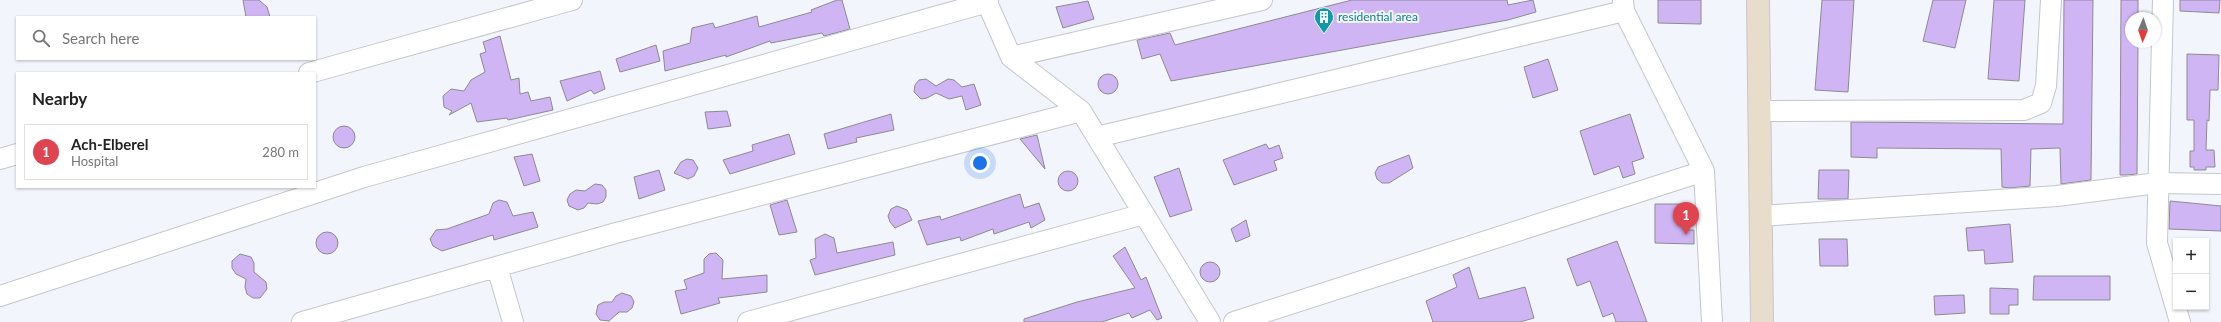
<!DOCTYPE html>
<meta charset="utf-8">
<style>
:root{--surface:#fff;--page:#f2f2f2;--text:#222;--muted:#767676;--line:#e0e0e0;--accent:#d93025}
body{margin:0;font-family:Lato,sans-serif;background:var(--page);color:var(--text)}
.controls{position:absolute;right:12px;bottom:12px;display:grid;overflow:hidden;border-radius:0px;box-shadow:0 1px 3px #0004}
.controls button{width:36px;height:36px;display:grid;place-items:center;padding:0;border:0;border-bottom:1px solid var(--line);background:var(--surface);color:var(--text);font:20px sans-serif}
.compass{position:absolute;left:2125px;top:12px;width:36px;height:36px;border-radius:50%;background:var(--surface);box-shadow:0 1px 3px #0004;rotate:182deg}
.you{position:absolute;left:980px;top:163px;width:14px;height:14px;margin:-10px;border:3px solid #fff;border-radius:50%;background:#1a73e8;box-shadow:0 0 0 6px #1a73e833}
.badge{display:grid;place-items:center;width:26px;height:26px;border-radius:50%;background:var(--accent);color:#fff;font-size:13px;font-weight:700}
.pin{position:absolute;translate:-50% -33px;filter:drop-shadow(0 1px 2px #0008)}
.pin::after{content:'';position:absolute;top:21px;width:14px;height:12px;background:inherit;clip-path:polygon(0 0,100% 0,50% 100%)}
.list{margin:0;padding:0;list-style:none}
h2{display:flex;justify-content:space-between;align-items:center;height:52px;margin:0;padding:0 16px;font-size:17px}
h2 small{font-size:13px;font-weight:400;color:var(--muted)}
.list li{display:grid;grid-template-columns:26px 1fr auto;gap:12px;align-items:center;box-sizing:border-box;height:56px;margin:0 8px 8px;padding:0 8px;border:1px solid var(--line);border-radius:0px}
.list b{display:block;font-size:15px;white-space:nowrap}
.list p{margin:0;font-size:13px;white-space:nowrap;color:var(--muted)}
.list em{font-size:13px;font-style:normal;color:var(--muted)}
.icon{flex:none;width:22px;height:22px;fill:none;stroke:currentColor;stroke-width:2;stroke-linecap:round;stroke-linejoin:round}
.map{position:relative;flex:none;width:2221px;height:322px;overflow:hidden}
.search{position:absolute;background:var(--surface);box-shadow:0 1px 3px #0004;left:16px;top:16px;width:300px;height:44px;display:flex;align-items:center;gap:10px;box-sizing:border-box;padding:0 14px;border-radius:0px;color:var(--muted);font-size:15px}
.panel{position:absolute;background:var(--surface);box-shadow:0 1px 3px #0004;left:16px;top:72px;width:300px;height:116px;border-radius:0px}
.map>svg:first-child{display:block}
.building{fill:#d0b5f5;stroke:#8d8a91}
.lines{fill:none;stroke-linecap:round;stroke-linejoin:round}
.street-casing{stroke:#c5c6cd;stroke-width:22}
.secondary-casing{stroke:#c5c6cd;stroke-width:24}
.street{stroke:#fff;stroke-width:20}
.secondary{stroke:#e8ddcb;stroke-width:22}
.labels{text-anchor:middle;stroke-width:4;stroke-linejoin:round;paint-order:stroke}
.culture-label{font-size:12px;fill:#0d838f;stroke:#f3f5fc;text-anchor:start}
</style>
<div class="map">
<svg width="2221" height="322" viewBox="0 0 2221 322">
<rect width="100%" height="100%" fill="#f3f5fc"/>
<!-- building -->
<path class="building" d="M243,0H259L267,7L270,17H246Z
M837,0H842L850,29L824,36L822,33L771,43L770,41L726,57V55L665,71L663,51L690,43L692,28L713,23L715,28L757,16L759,27L812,12L811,10Z
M1352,0H1507L1508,5L1533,0L1536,12L1508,20L1171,81L1160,54L1142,59L1137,40L1170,33L1175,45Z
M1658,0H1701V24L1658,23Z
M1822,0H1854L1848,92L1815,90Z
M1933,0H1966L1955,48L1923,41Z
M1994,0H2025L2019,81L1988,79Z
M2064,0H2093L2091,180L2061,184L2060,148L2031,149L2030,186L2010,188L2002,187L2001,149L1877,148V158L1851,157V122L2063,124Z
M2121,0H2138V18H2131V42H2138L2137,174L2126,175H2120Z
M2180,0H2220L2219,13L2180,11Z
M1088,1L1094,19L1063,28L1056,7Z
M500,36L511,80L519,78L520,94L528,92L531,101L550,97L553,110L508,120L507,118L477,122L471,103L449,115L452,111L444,107L443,96L451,89L464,91L471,80L485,72L480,54L486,52L483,42Z
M656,45L660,61L620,72L616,59Z
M2187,54L2219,55L2218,90H2210L2209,121L2207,120L2206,150H2214L2215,167H2206V170H2194V167H2190V151H2194V120H2187Z
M1548,59L1558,90L1533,98L1524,67Z
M600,71L605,89L594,94L591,90L567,101L560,81Z
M1098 84a10 10 0 1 1 20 0a10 10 0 1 1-20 0Z
M926,79L936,86L948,79L954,80L962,87L974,84L981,105L966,110L962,96L949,99L936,93L927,98L921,99L914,92L915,85L919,80Z
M727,111L731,126L708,129L705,112Z
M891,114L894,130L856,138L857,142L828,149L824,134Z
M1630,114L1644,158L1632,162L1635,174L1623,178L1619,166L1594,175L1580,131Z
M333 137a11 11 0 1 1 22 0a11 11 0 1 1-22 0Z
M789,134L795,154L730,174L723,160L753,151L752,145Z
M1037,135L1045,169L1020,139Z
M1266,144L1269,149L1279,145L1283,158L1274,161L1277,170L1234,185L1223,160Z
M532,154L540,181L524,186L514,157Z
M1409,155L1413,168L1389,183H1382L1377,179L1375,173L1378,167Z
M687,159L693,160L698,168L694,176L688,179L674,173L681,162Z
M1179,168L1192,210L1170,217L1154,177Z
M659,170L665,190L639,199L634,177Z
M1819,170H1849L1848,199H1818Z
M1058 181a10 10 0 1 1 20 0a10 10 0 1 1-20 0Z
M595,184L602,185L606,190V197L603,202L597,204L588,203L584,208L578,210L569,206L567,200L570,194L576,190L585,191Z
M1020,194L1024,208L1039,203L1045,220L1031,228L1029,222L994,234L993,229L961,241L960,237L927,245L918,221L940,216L941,220Z
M499,200L507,202L513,216L533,212L538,227L494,240L493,235L442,251L433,246L430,239L436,230L447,229L489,214L493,203Z
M787,200L797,232L779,235L770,205Z
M2170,201L2221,206V231L2169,229Z
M1655,204H1688V230H1694V244L1655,243Z
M897,206L907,210L912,220L895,228L890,222L888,216L891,209Z
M1246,220L1250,236L1236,242L1231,229Z
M2010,224L2013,262L1985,264L1984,250L1968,251L1966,228Z
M316 243a11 11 0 1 1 22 0a11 11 0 1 1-22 0Z
M825,234L834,238L837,253L893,242L895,255L815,275L810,260L816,258L815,239Z
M1819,239H1847L1848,266H1820Z
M1617,241L1647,322H1616L1613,313L1603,317L1590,281L1577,286L1567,259Z
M1125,247L1141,280L1146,277L1162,318L1157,320L1150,310L1132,318L1129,313L1102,322H1024V319L1077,302L1135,288L1113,256Z
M716,253L723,260L722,279L767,275V292L718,298L720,303L681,314L675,291L687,289L684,280L704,273V259L709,254Z
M240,254L251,257L254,263V272L266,282L267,289L260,298H253L247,294L245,287L246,279L236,274L232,268V261Z
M1200 272a10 10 0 1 1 20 0a10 10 0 1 1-20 0Z
M1469,267L1479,299L1525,287L1534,318L1520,322H1433L1426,301L1457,287L1453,275Z
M2034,276H2110V300H2033Z
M1990,288L2018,289V305H2009V314H1990Z
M622,293L631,296L634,302L632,308L627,312H619L609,321L600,320L596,314L598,305L604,302H612L616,296Z
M1964,295L1965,313L1935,315L1934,296Z"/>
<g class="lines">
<defs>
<path id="street" d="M986,0L1011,57L1081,111L1210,322
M1623,0L1624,11L1704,171L1712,322
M2163,0L2157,243L2180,322
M1011,57L1262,0
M309,73L572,0
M1759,111L2024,110L2041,103L2046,86L2051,0
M1097,137L1624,11
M0,159L17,154
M1760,216L2057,196L2157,183L2221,184
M497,267L513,322
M0,296L364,177L988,2
M302,322L616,233L1081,111
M748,322L1144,214
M1234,322L1704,171"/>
<path id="secondary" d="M1758,0L1762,322"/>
</defs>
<!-- street casing -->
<use href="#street" class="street-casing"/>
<!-- secondary casing -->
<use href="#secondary" class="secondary-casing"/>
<!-- street -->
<use href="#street" class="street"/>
<!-- secondary -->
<use href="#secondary" class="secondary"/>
</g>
<!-- icons -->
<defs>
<symbol id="building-pin" viewBox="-11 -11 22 30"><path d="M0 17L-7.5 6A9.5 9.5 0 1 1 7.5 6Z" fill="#0f9aa8" stroke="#f3f5fc"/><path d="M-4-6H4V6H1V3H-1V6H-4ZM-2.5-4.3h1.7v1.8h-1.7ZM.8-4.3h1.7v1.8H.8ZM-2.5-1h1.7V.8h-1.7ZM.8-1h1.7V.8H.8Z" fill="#fff"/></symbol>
</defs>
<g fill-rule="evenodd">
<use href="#building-pin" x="1313" y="6" width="22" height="30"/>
</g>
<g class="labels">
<!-- culture labels -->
<g class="culture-label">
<text x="1338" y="21">residential area</text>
</g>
</g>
</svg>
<div class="controls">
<button>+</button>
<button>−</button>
</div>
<svg class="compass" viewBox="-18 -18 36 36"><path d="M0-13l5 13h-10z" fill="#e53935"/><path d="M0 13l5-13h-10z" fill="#767676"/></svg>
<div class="you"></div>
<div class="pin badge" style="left:1686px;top:235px;background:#e0444e">1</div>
<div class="search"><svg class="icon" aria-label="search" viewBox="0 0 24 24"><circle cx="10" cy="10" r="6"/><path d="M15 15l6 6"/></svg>Search here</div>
<section class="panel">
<h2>Nearby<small></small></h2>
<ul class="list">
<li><span class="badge" style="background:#e0444e">1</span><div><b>Ach-Elberel</b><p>Hospital</p></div><em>280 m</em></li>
</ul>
</section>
</div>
